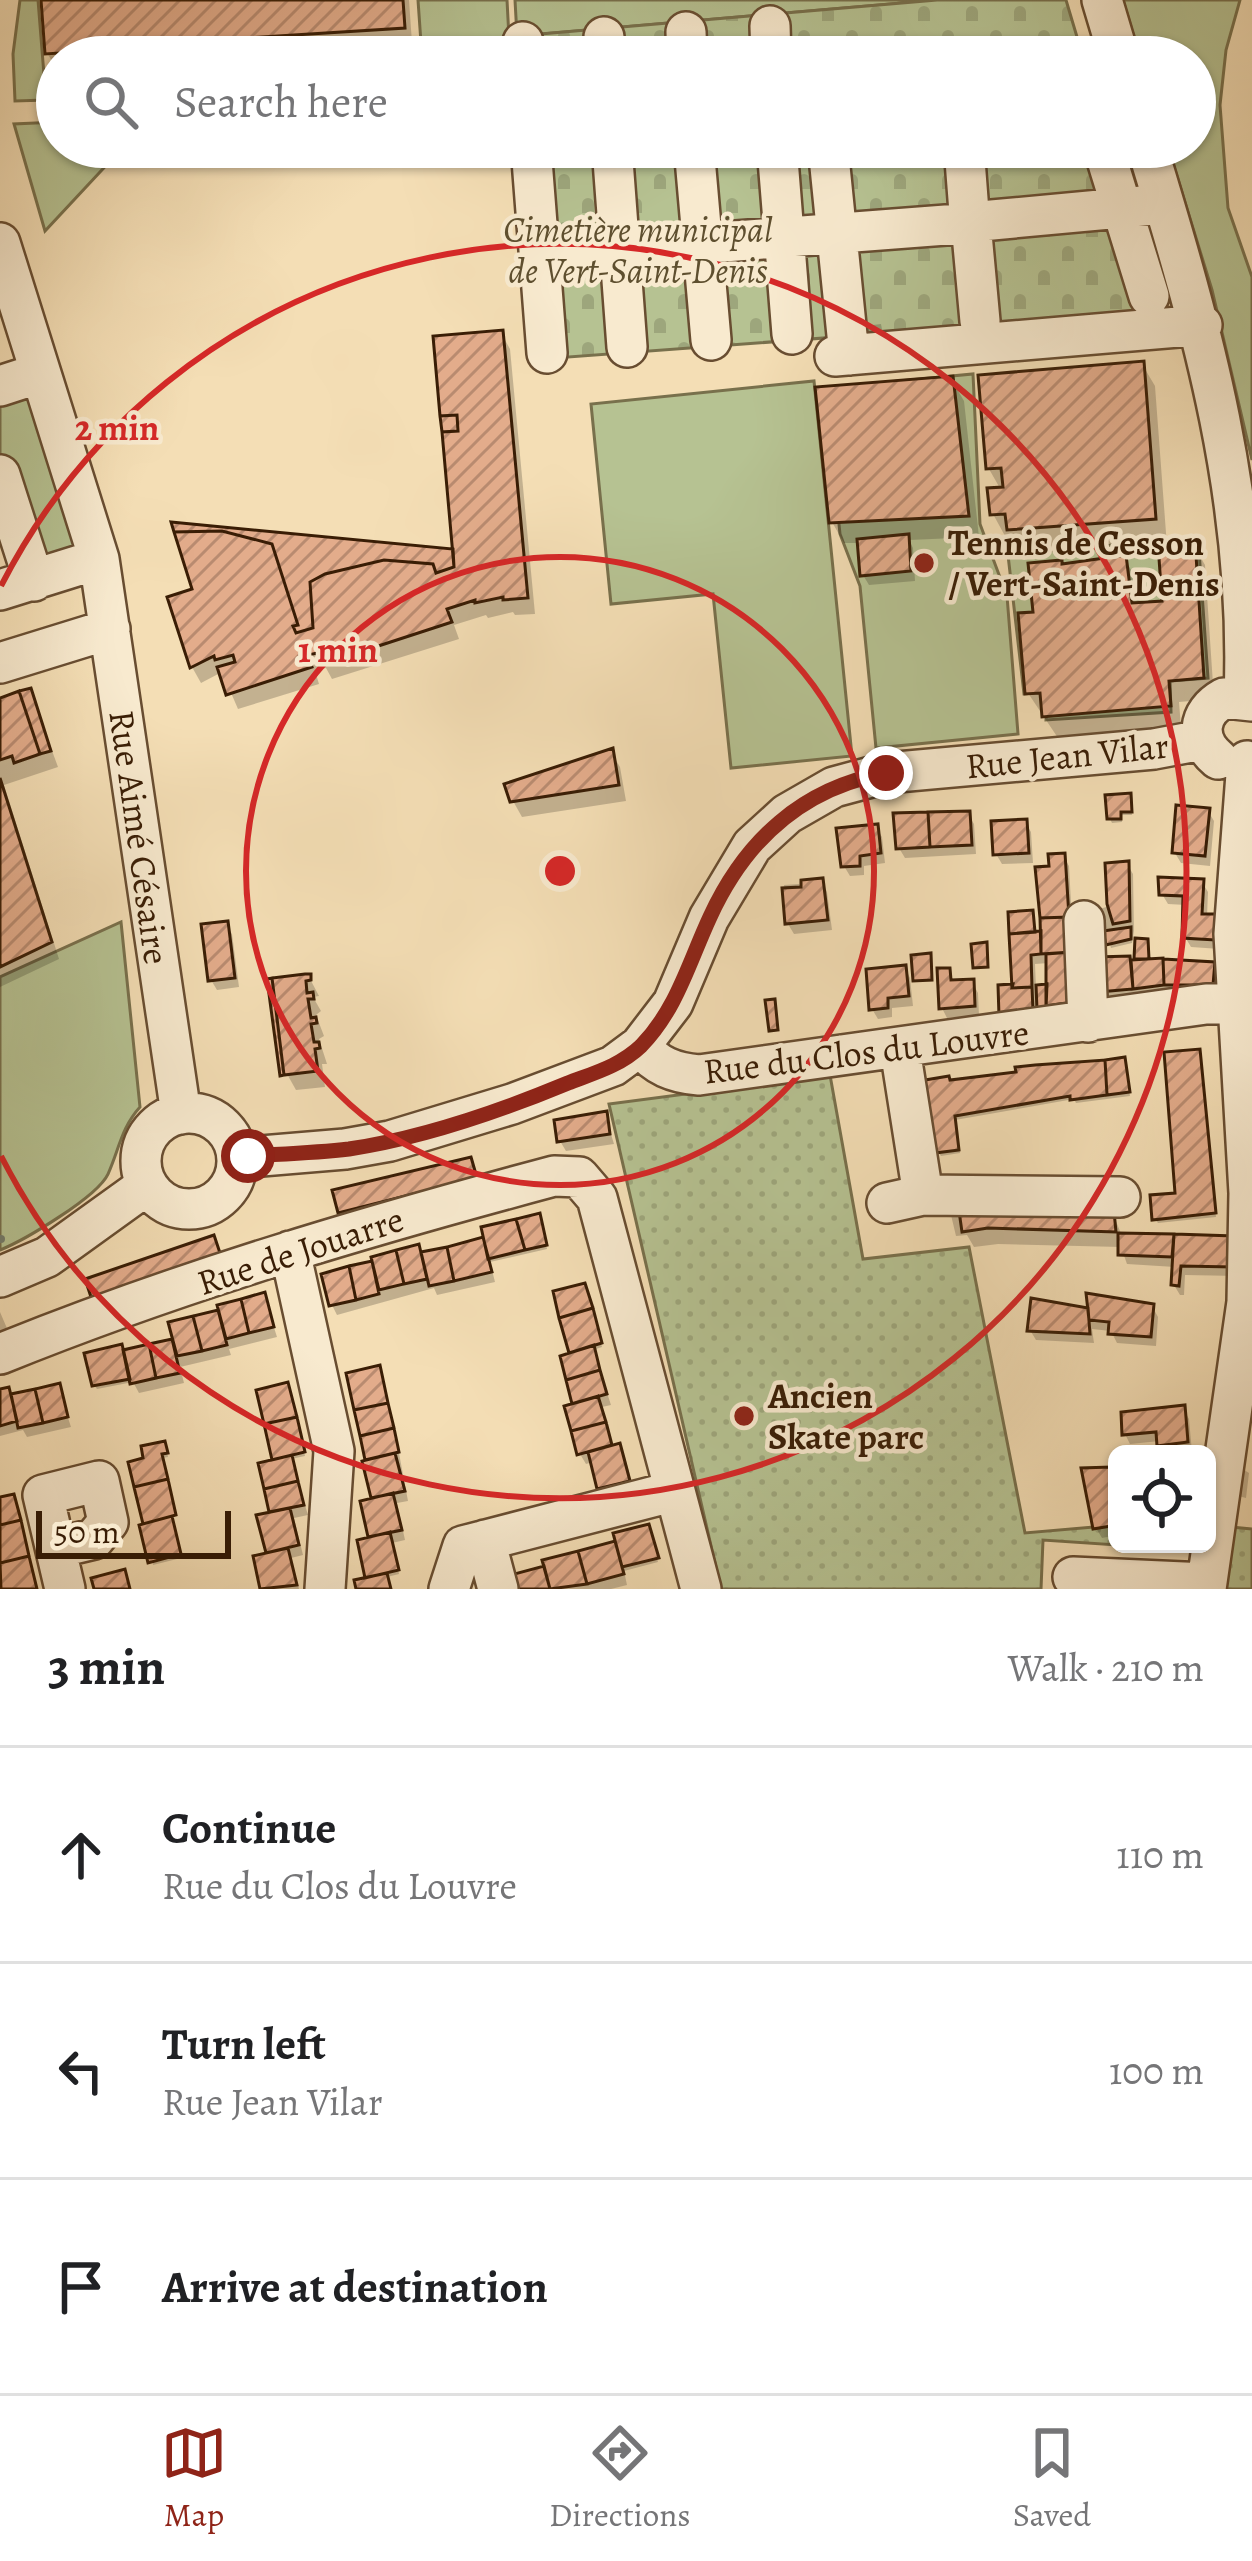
<!DOCTYPE html>
<meta charset="utf-8">
<style>
:root{--surface:#fff;--page:#f6f6f6;--text:#202124;--muted:#757577;--line:#e0e0e0;--accent:#8f2418}
body{margin:0;font-family:Alegreya,serif;background:var(--page);color:var(--text)}
.controls{position:absolute;right:36px;bottom:36px;display:grid;overflow:hidden;border-radius:18px;box-shadow:0 3px 9px #0004}
.controls button{width:108px;height:108px;display:grid;place-items:center;padding:0;border:0;border-bottom:3px solid var(--line);background:var(--surface);color:var(--text);font:60px sans-serif}
.scale{position:absolute;left:36px;bottom:30px;width:195px;box-sizing:border-box;padding-left:12px;border:6px solid #391d05;border-top:0;font-size:33px;line-height:42px;white-space:nowrap;color:#391d05;-webkit-text-stroke:9px #f8eacf;paint-order:stroke}
.stop{position:absolute;width:36px;height:36px;margin:-27px;border:9px solid #8f2418;border-radius:50%;background:#fff}
.stop.end{background:#8f2418;border-color:#fff;box-shadow:0 3px 12px #0008}
.list{margin:0;padding:0;list-style:none}
h2{display:flex;justify-content:space-between;align-items:center;height:156px;margin:0;padding:0 48px;font-size:51px}
h2 small{font-size:39px;font-weight:400;color:var(--muted)}
.list li{display:grid;grid-template-columns:78px 1fr auto;gap:36px;align-items:center;box-sizing:border-box;height:216px;padding:0 48px;border-top:3px solid var(--line)}
.list b{display:block;font-size:45px;white-space:nowrap}
.list p{margin:0;font-size:39px;white-space:nowrap;color:var(--muted)}
.list em{font-size:39px;font-style:normal;color:var(--muted)}
.icon{flex:none;width:66px;height:66px;fill:none;stroke:currentColor;stroke-width:2;stroke-linecap:round;stroke-linejoin:round}
.map{position:relative;flex:none;width:1252px;height:1589px;overflow:hidden}
.search{position:absolute;background:var(--surface);box-shadow:0 3px 9px #0004;left:36px;right:36px;top:36px;height:132px;display:flex;align-items:center;gap:30px;box-sizing:border-box;padding:0 42px;border-radius:66px;color:var(--muted);font-size:45px}
.sheet{height:804px;background:var(--surface)}
nav{display:flex;justify-content:space-around;align-items:center;box-sizing:border-box;height:168px;border-top:3px solid var(--line);background:var(--surface);font-size:33px;color:var(--muted)}
nav a{display:grid;justify-items:center;gap:6px}
nav .on{color:var(--accent)}
.map>svg:first-child{display:block}
.green{fill:#b6c292;stroke:#78704c;stroke-width:3}
.cemetery{fill:url(#cemetery-stones);stroke:#78704c;stroke-width:3}
.park{fill:url(#park-dots);stroke:#78704c;stroke-width:3}
.shadow{fill:#0003;fill-rule:evenodd}
.lines{fill:none;stroke-linecap:round;stroke-linejoin:round}
.stream{stroke:#747c6c;stroke-width:8}
.building{fill:url(#building-hatch);stroke:#391d05;stroke-width:3}
.minor-casing{stroke:#684d31;stroke-width:44}
.minor{stroke:#f8eacf;stroke-width:39}
.route{stroke:#8f2418;stroke-width:15}
.ring{fill:none;stroke:#d62828;stroke-width:6}
.poi-dot{fill:#8f2418;stroke:#f8eacf;stroke-width:4.5}
.labels{text-anchor:middle;stroke-width:9;stroke-linejoin:round;paint-order:stroke}
.park-label{font-size:36px;font-style:italic;fill:#5e4f2f;stroke:#f8eacf}
.poi-label{font-size:36px;font-weight:bold;fill:#391d05;stroke:#f8eacf;text-anchor:start}
.street-label{font-size:36px;fill:#391d05;stroke:#f8eacf}
.centre{fill:#d62828;stroke:#f8eacf;stroke-width:6}
.ring-label{font-size:36px;text-anchor:middle;font-weight:bold;fill:#d62828;stroke:#f8eacf;stroke-width:9;stroke-linejoin:round;paint-order:stroke}
</style>
<div class="map">
<svg width="1252" height="1589" viewBox="0 0 1252 1589">
<defs>
<pattern id="cemetery-stones" width="16" height="16" patternUnits="userSpaceOnUse" patternTransform="scale(3)"><rect width="16" height="16" fill="#b6c292"/><path d="M2 7V4a2 2 0 0 1 4 0v3zM10 15v-3a2 2 0 0 1 4 0v3z" fill="#9da67c"/></pattern>
<pattern id="park-dots" width="8" height="8" patternUnits="userSpaceOnUse" patternTransform="scale(3)"><rect width="8" height="8" fill="#b6c292"/><path d="M2 2h.1M6 6h.1" fill="none" stroke="#9da67c" stroke-width="1.8" stroke-linecap="round"/></pattern>
<pattern id="building-hatch" width="6" height="6" patternUnits="userSpaceOnUse" patternTransform="scale(3)"><rect width="6" height="6" fill="#e3ac8b"/><path d="M-1 1l2-2M0 6l6-6M5 7l2-2" fill="none" stroke="#b98b70"/></pattern>
</defs>
<rect width="100%" height="100%" fill="#f4deb5"/>
<filter id="stains"><feTurbulence type="fractalNoise" baseFrequency=".00167" numOctaves="4"/><feColorMatrix values="0 0 0 0 .2 0 0 0 0 .09 0 0 0 0 .02 0 0 0 .5 -.17"/></filter>
<radialGradient id="worn" r=".72"><stop offset=".6" stop-color="#630" stop-opacity="0"/><stop offset="1" stop-color="#630" stop-opacity=".3"/></radialGradient>
<!-- green -->
<path class="green" d="M20,0H38L46,100L15,101L13,54Z
M418,0H507L510,57H422Z
M515,0H937L517,36Z
M1123,0H1240L1226,50L1220,105L1228,208L1252,277V460L1212,290L1168,147H1195V57H1140Z
M57,122V147H124V157H114L45,231L14,124Z
M973,374L980,524L1007,596L1018,734L876,748L860,586L840,534L825,388Z
M814,381L852,756L731,768L713,594L611,604L591,404Z
M20,394L33,401L77,534L73,547L47,561L0,460V399Z
M1198,537L1208,678L1170,681L1171,712L1046,720L1047,692L1024,694L1008,555Z
M121,922L140,1107C121,1128 119,1150 108,1174C97,1197 25,1240 0,1250V977Z"/>
<!-- cemetery -->
<path class="cemetery" d="M937,0H1066L1083,57H519L517,36Z
M525,147H1110L1160,313L542,359Z"/>
<!-- park -->
<path class="park" d="M830,1075L863,1259L969,1247L1025,1533L1117,1525V1544H1193L1192,1550L1043,1540L1041,1589H721L609,1104Z
M1231,1527L1252,1529V1589H1225Z"/>
<!-- shadow -->
<path class="shadow" d="M44,0H409L412,43L237,57H57V69L47,53Z
M881,324L884,340L866,338L865,326Z
M501,333L510,349L535,614L515,615L513,612L488,618L486,615L454,625L459,639L332,679L326,668L315,671L319,684L238,709L222,672L201,683L192,667L171,599L456,553Z
M1142,364L1155,386L1167,546L1193,544L1205,565L1214,699L1179,702L1181,727L1058,738L1028,693L1036,614L1062,567L1124,558L1137,580L1140,606L1166,603L1161,541L1022,551L1013,535L1005,536L993,514L1001,490L989,469Z
M951,379L964,401L979,537L909,540L913,548L915,581L869,585L863,575L861,543H844L832,522Z
M30,691L58,767L4,785L59,959L0,987V701Z
M611,752L620,767L626,801L522,817L513,801Z
M1129,796L1132,815H1121L1122,822L1112,823L1110,819Z
M1208,811L1214,821L1210,866L1181,863L1175,853Z
M968,814L974,824L976,854L905,858L899,848Z
M1025,822L1031,832L1033,863L1002,864L996,854Z
M876,827L882,837L885,863L864,866V875L850,876L844,866Z
M1063,856L1069,866L1077,1012L1055,1015L1047,1001V1013H1042L1036,1003L1037,1021L1016,987L1032,913L1036,935L1044,934L1052,868ZM1049,963V987L1036,988L1035,964Z
M1127,864L1133,874L1134,931L1132,943L1111,948L1106,930L1100,931L1092,911L1110,906Z
M822,881L827,892L832,930L794,934L788,924L784,885L799,884L803,891Z
M1202,882L1208,892L1207,917L1220,949L1191,947L1185,937L1186,905L1168,904L1162,894Z
M226,924L232,934L239,987L217,990L211,980Z
M1138,941L1149,946V962L1213,964L1219,975L1217,995L1107,1001L1099,960L1137,961Z
M905,968L910,978L913,1006L892,1008V1017L878,1019L872,1009Z
M948,971L955,983L972,982L978,993L979,1016L947,1018L942,1008Z
M309,977L319,996L313,997L321,1011L316,1015L324,1036L319,1039L327,1064H322L325,1087L296,1090L287,1074L275,981Z
M1201,1056L1216,1217L1158,1223L1155,1219L1178,1195Z
M1124,1061L1130,1096L1076,1103L1074,1099L955,1120L960,1153L941,1156L938,1152L950,1083L1008,1075L1012,1071Z
M605,1115L614,1144L566,1151L560,1141Z
M470,1160L477,1182L343,1216L341,1212Z
M986,1210L1113,1214L1122,1236L1232,1239L1238,1276L1185,1275L1184,1295H1180L1174,1285L1175,1267L1127,1264L1121,1247L998,1244L974,1247L967,1235L956,1236L951,1215Z
M540,1220L547,1249L490,1262L495,1282L437,1295L434,1288L337,1315L332,1305L325,1276L418,1248L422,1255L488,1251Z
M586,1290L602,1347L593,1350L611,1405L602,1407L613,1448L619,1447L625,1457L634,1491L606,1498L593,1462L586,1464L580,1454L572,1352L557,1294Z
M264,1296L277,1337L229,1349L231,1355L180,1367L184,1383L139,1393L133,1382L97,1389L94,1385L124,1353L176,1341L172,1324Z
M1152,1306L1158,1317L1156,1346L1117,1343L1111,1331L1092,1329L1094,1343L1036,1340L1030,1330L1091,1311Z
M0,1312L9,1333L0,1337Z
M349,1375L392,1416L408,1501L397,1503L405,1540L392,1543L399,1574L387,1577L390,1589H359L369,1580L374,1501Z
M58,1387L71,1427L27,1437L23,1430L0,1436V1392L11,1397Z
M289,1389L305,1456L291,1459L308,1515L294,1518L303,1555L291,1558L299,1589H263L256,1558L269,1555L260,1518L273,1515L261,1465L275,1462Z
M1183,1408L1189,1419L1192,1452L1165,1454L1160,1441L1130,1444L1125,1434Z
M166,1448L168,1457L162,1458L181,1558L153,1565L146,1461Z
M1241,1468L1249,1473L1246,1498L1238,1496Z
M1109,1470L1117,1490V1535L1102,1538L1096,1528Z
M648,1527L658,1562L624,1571L627,1585L611,1589H552L550,1586L549,1589H513L510,1578L547,1569L546,1562L614,1545L622,1555L617,1535Z"/>
<g class="lines">
<!-- stream -->
<path class="stream" d="M0,1239H1"/>
</g>
<!-- building -->
<path class="building" d="M41,0H403L405,28L229,39L230,57H185V45L45,54Z
M503,330L528,598L503,600V597L475,603V600L447,609L452,622L320,665L317,653L308,655L312,667L226,695L217,667L235,662L233,655L215,660L214,656L190,668L167,597L192,589L174,532L222,531L272,544L298,625L293,626L296,633L313,628L310,582L325,574L384,560L433,564L436,573L454,567L442,432L458,431L457,415L440,416L433,336Z
M1144,361L1156,519L1007,530L1005,514L990,515L987,488L1003,487L1001,468L986,469L978,375Z
M953,376L969,516L829,523L815,387Z
M457,415L458,431L442,432L440,416Z
M171,522L453,549L454,567L436,573L433,564L384,560L325,574L310,582L313,628L296,633L293,626L298,625L272,544L222,531L174,532Z
M909,534L911,571L860,576L857,539Z
M1195,540L1204,678L1169,681L1171,706L1042,717L1040,693L1025,694L1018,613L1033,612L1028,563L1062,560V564L1126,555L1132,603L1162,601L1158,544Z
M31,688L51,751L40,754L19,691Z
M19,691L40,754L14,763L12,756L0,760V698Z
M613,748L619,785L510,802L504,784Z
M0,778L52,942L0,967Z
M1131,793L1132,812H1121V819H1107L1105,795Z
M1176,805L1210,808L1205,856L1172,853Z
M970,811L972,845L930,847L928,812Z
M928,812L930,847L896,849L893,813Z
M1027,819L1029,853L993,855L991,821Z
M878,824L881,853L860,856V866L841,867L836,828Z
M1065,853L1069,917L1040,918L1035,867L1049,866L1048,854Z
M1129,861L1130,921L1113,924L1107,904L1105,863Z
M1158,877L1204,879L1202,914H1218L1215,940L1182,938L1183,896L1159,895Z
M823,878L828,920L785,924L782,888L801,887V880Z
M1033,910L1035,932L1009,934L1008,912Z
M1069,917L1072,952L1041,954L1040,918Z
M228,921L235,978L208,981L201,924Z
M1131,927V939L1106,945L1103,931Z
M1041,931V954L1031,955L1032,987L1012,988L1009,934Z
M1135,938L1148,939L1149,959H1134Z
M987,942L988,967L973,968L971,944Z
M1072,952L1073,1002L1046,1006V954Z
M931,953L932,980L913,981L911,955Z
M1130,956L1133,989L1098,992L1096,957Z
M1163,958L1164,985L1133,989L1131,960Z
M1163,959L1215,962L1213,985H1164Z
M906,965L909,996L888,998V1008L869,1010L866,969Z
M937,968H950L951,980L974,979L975,1006L939,1009Z
M305,974H311V980L306,981L307,993L313,992L314,999H308L311,1018L316,1017L317,1023L311,1024L314,1042H319L320,1048L315,1049L318,1071L284,1075L272,978Z
M272,978L284,1075L280,1076L267,979Z
M1013,984L1012,988L1032,987L1033,1011L999,1016L998,985Z
M1047,984L1046,1009L1037,1010L1036,985Z
M775,999L778,1030L769,1031L765,1000Z
M1200,1049L1216,1213L1152,1220L1150,1195L1175,1193L1164,1052Z
M1125,1057L1130,1092L1107,1095L1105,1060Z
M1105,1060L1107,1095L1070,1100V1096L955,1116L959,1150L935,1153L925,1080L949,1076L950,1080L1016,1072L1015,1067L1035,1065Z
M607,1111L610,1134L557,1142L554,1120Z
M471,1157L477,1178L338,1213L332,1190Z
M959,1211H1114L1116,1232L988,1228L962,1232Z
M540,1213L547,1245L525,1250L516,1219Z
M516,1219L525,1250L488,1259L481,1227Z
M1118,1233L1174,1234L1172,1257L1118,1255Z
M1174,1234L1234,1236V1267L1181,1266L1179,1286L1171,1285Z
M214,1235L221,1256L92,1300L85,1279Z
M483,1237L492,1272L454,1281L447,1247Z
M419,1244L427,1279L404,1284L396,1250Z
M447,1247L454,1281L429,1286L421,1252Z
M396,1250L404,1284L379,1290L371,1257Z
M372,1261L379,1294L356,1300L349,1266Z
M349,1266L356,1300L329,1306L321,1274Z
M585,1283L593,1308L559,1318L553,1291Z
M265,1292L274,1327L249,1333L241,1299Z
M1086,1293L1154,1304L1151,1337L1108,1334L1109,1322L1089,1320Z
M1031,1298L1088,1308L1090,1334L1027,1331Z
M241,1299L249,1333L226,1339L217,1305Z
M593,1308L602,1343L569,1353L559,1318Z
M218,1310L227,1345L202,1351L193,1316Z
M193,1316L202,1351L177,1356L168,1322Z
M172,1339L180,1373L156,1378L149,1344Z
M122,1344L130,1379L92,1386L84,1353Z
M149,1344L156,1378L130,1384L123,1350Z
M594,1345L600,1370L566,1380L560,1356Z
M380,1365L388,1403L354,1410L346,1373Z
M600,1370L607,1394L572,1404L566,1380Z
M288,1382L297,1417L264,1424L256,1390Z
M60,1383L68,1417L43,1423L35,1389Z
M9,1387L17,1421L0,1426V1389Z
M35,1389L43,1423L18,1428L11,1394Z
M598,1396L606,1422L571,1431L564,1406Z
M388,1403L394,1428L360,1436L354,1410Z
M1185,1405L1188,1442L1157,1446L1156,1432L1122,1435L1121,1412Z
M297,1417L305,1452L272,1460L264,1424Z
M606,1422L612,1445L577,1455L571,1431Z
M394,1428L399,1452L365,1460L360,1436Z
M165,1441L168,1453L162,1454L168,1479L134,1487L128,1462L143,1458L141,1446Z
M620,1443L630,1481L597,1489L588,1452Z
M395,1453L405,1491L371,1498L362,1461Z
M292,1455L298,1481L264,1489L258,1463Z
M1111,1467L1117,1525L1093,1529L1081,1468Z
M168,1479L176,1515L143,1524L134,1487Z
M298,1481L304,1505L269,1512L264,1489Z
M393,1493L402,1530L368,1537L360,1501Z
M14,1494L21,1520L0,1525V1497Z
M290,1508L299,1545L266,1553L256,1515Z
M172,1516L181,1554L148,1563L139,1525Z
M21,1520L29,1556L0,1563V1525Z
M649,1524L659,1558L622,1567L613,1533Z
M390,1532L399,1570L365,1578L357,1540Z
M615,1541L624,1574L587,1584L578,1551Z
M288,1548L297,1585L260,1589L253,1556Z
M578,1551L587,1584L550,1589L542,1560Z
M29,1556L37,1589H1L0,1563Z
M544,1566L550,1589H510L507,1576Z
M125,1569L130,1589H94L91,1578Z
M387,1573L391,1589H356L354,1580Z"/>
<g class="lines">
<defs>
<path id="minor" d="M1102,0L1119,57
M770,26L771,57
M686,32L687,57
M604,37L605,57
M523,42L524,57
M531,147L547,353
M612,147L627,347
M694,147L711,340
M777,147L792,334
M828,147L849,355
M964,147L969,212
M1103,147L1149,296
M1147,147C1203,331 1252,502 1244,698
M971,232L959,224L969,212L981,221L1164,204
M972,234L980,321
M0,243L99,559L181,1114
M540,256L959,224
M835,356L1202,325
M0,386L40,373
M0,475L34,581
M0,590L99,559
M0,663L110,629
M1218,759C1195,740 1197,713 1224,698L1252,701
M1084,921L1088,1022
M640,1046C656,1066 674,1073 699,1075L1206,1004H1235
M900,1049L923,1195L1120,1197
M141 1161a48 48 0 1 1 96 0a48 48 0 1 1-96 0Z
M237,1158L345,1149L390,1141L512,1104L613,1066L640,1046L673,1003L709,918L752,846L787,814L834,787L886,773L1154,749L1202,740
M887,1203L923,1195
M290,1251L334,1451L325,1589
M0,1277L47,1257L147,1185
M0,1354C180,1281 367,1226 554,1176L579,1177L597,1198L701,1589
M485,1540L498,1589
M56,1548L94,1539L108,1522L99,1481L43,1495L65,1589
M1073,1577L1206,1583
M449,1589L463,1546L675,1491
M1206,1589L1247,1302L1249,1193L1234,934L1247,761"/>
</defs>
<!-- minor casing -->
<use href="#minor" class="minor-casing"/>
<!-- minor -->
<use href="#minor" class="minor"/>
</g>
<g class="lines">
<!-- route -->
<path class="route" d="M248,1156C281,1154 315,1153 349,1149C423,1138 498,1112 568,1083C594,1073 620,1066 641,1046C677,1009 689,962 710,917C745,841 802,788 886,773"/>
</g>
<!-- distance rings -->
<g class="ring">
<circle cx="560" cy="871" r="314"/>
<path d="M1 586A627 627 0 1 1 1 1156"/>
</g>
<!-- markers -->
<g class="poi-dot">
<circle cx="924" cy="563" r="12"/>
<circle cx="744" cy="1416" r="12"/>
</g>
<g class="labels">
<!-- park labels -->
<g class="park-label">
<text x="638" y="242">Cimetière municipal<tspan x="638" dy="41">de Vert-Saint-Denis</tspan></text>
</g>
<!-- poi labels -->
<g class="poi-label">
<text x="948" y="555">Tennis de Cesson<tspan x="948" dy="41">/ Vert-Saint-Denis</tspan></text>
<text x="768" y="1408">Ancien<tspan x="768" dy="41">Skate parc</tspan></text>
</g>
<!-- street labels -->
<g class="street-label">
<text transform="translate(1067 755) rotate(-6)" y="13">Rue Jean Vilar</text>
<text transform="translate(140 837) rotate(82)" y="13">Rue Aimé Césaire</text>
<text transform="translate(866 1051) rotate(-7)" y="13">Rue du Clos du Louvre</text>
<text transform="translate(300 1250) rotate(-18)" y="13">Rue de Jouarre</text>
</g>
</g>
<circle cx="560" cy="871" r="18" class="centre"/>
<g class="ring-label">
<text x="117" y="440">2 min</text>
<text x="338" y="662">1 min</text>
</g>
<rect width="100%" height="100%" filter="url(#stains)"/>
<rect width="100%" height="100%" fill="url(#worn)"/>
</svg>
<div class="controls">
<button><svg class="icon" aria-label="locate" viewBox="0 0 24 24"><circle cx="12" cy="12" r="6"/><path d="M12 2v4M12 18v4M2 12h4M18 12h4"/></svg></button>
</div>
<div class="scale">50 m</div>
<div class="stop" style="left:248px;top:1156px"></div>
<div class="stop end" style="left:886px;top:773px"></div>
<div class="search"><svg class="icon" aria-label="search" viewBox="0 0 24 24"><circle cx="10" cy="10" r="6"/><path d="M15 15l6 6"/></svg>Search here</div>
</div>
<section class="sheet">
<h2>3 min<small>Walk · 210 m</small></h2>
<ul class="list">
<li><svg class="icon" aria-label="ahead" viewBox="0 0 24 24"><path d="M12 20V5M6 11l6-6 6 6"/></svg><div><b>Continue</b><p>Rue du Clos du Louvre</p></div><em>110 m</em></li>
<li><svg class="icon" aria-label="left" viewBox="0 0 24 24"><path d="M17 20v-9H6M10 6l-5 5 5 5"/></svg><div><b>Turn left</b><p>Rue Jean Vilar</p></div><em>100 m</em></li>
<li><svg class="icon" aria-label="arrive" viewBox="0 0 24 24"><path d="M6 21V4h12l-3 4 3 4H6"/></svg><div><b>Arrive at destination</b></div></li>
</ul>
</section>
<nav>
<a class="on"><svg class="icon" aria-label="map" viewBox="0 0 24 24"><path d="M3 6l6-2 6 2 6-2v14l-6 2-6-2-6 2zM9 4v14M15 6v14"/></svg>Map</a>
<a><svg class="icon" aria-label="directions" viewBox="0 0 24 24"><path d="M12 3l9 9-9 9-9-9zM9 14v-3h6M13 9l2 2-2 2"/></svg>Directions</a>
<a><svg class="icon" aria-label="saved" viewBox="0 0 24 24"><path d="M7 4h10v16l-5-4-5 4z"/></svg>Saved</a>
</nav>
